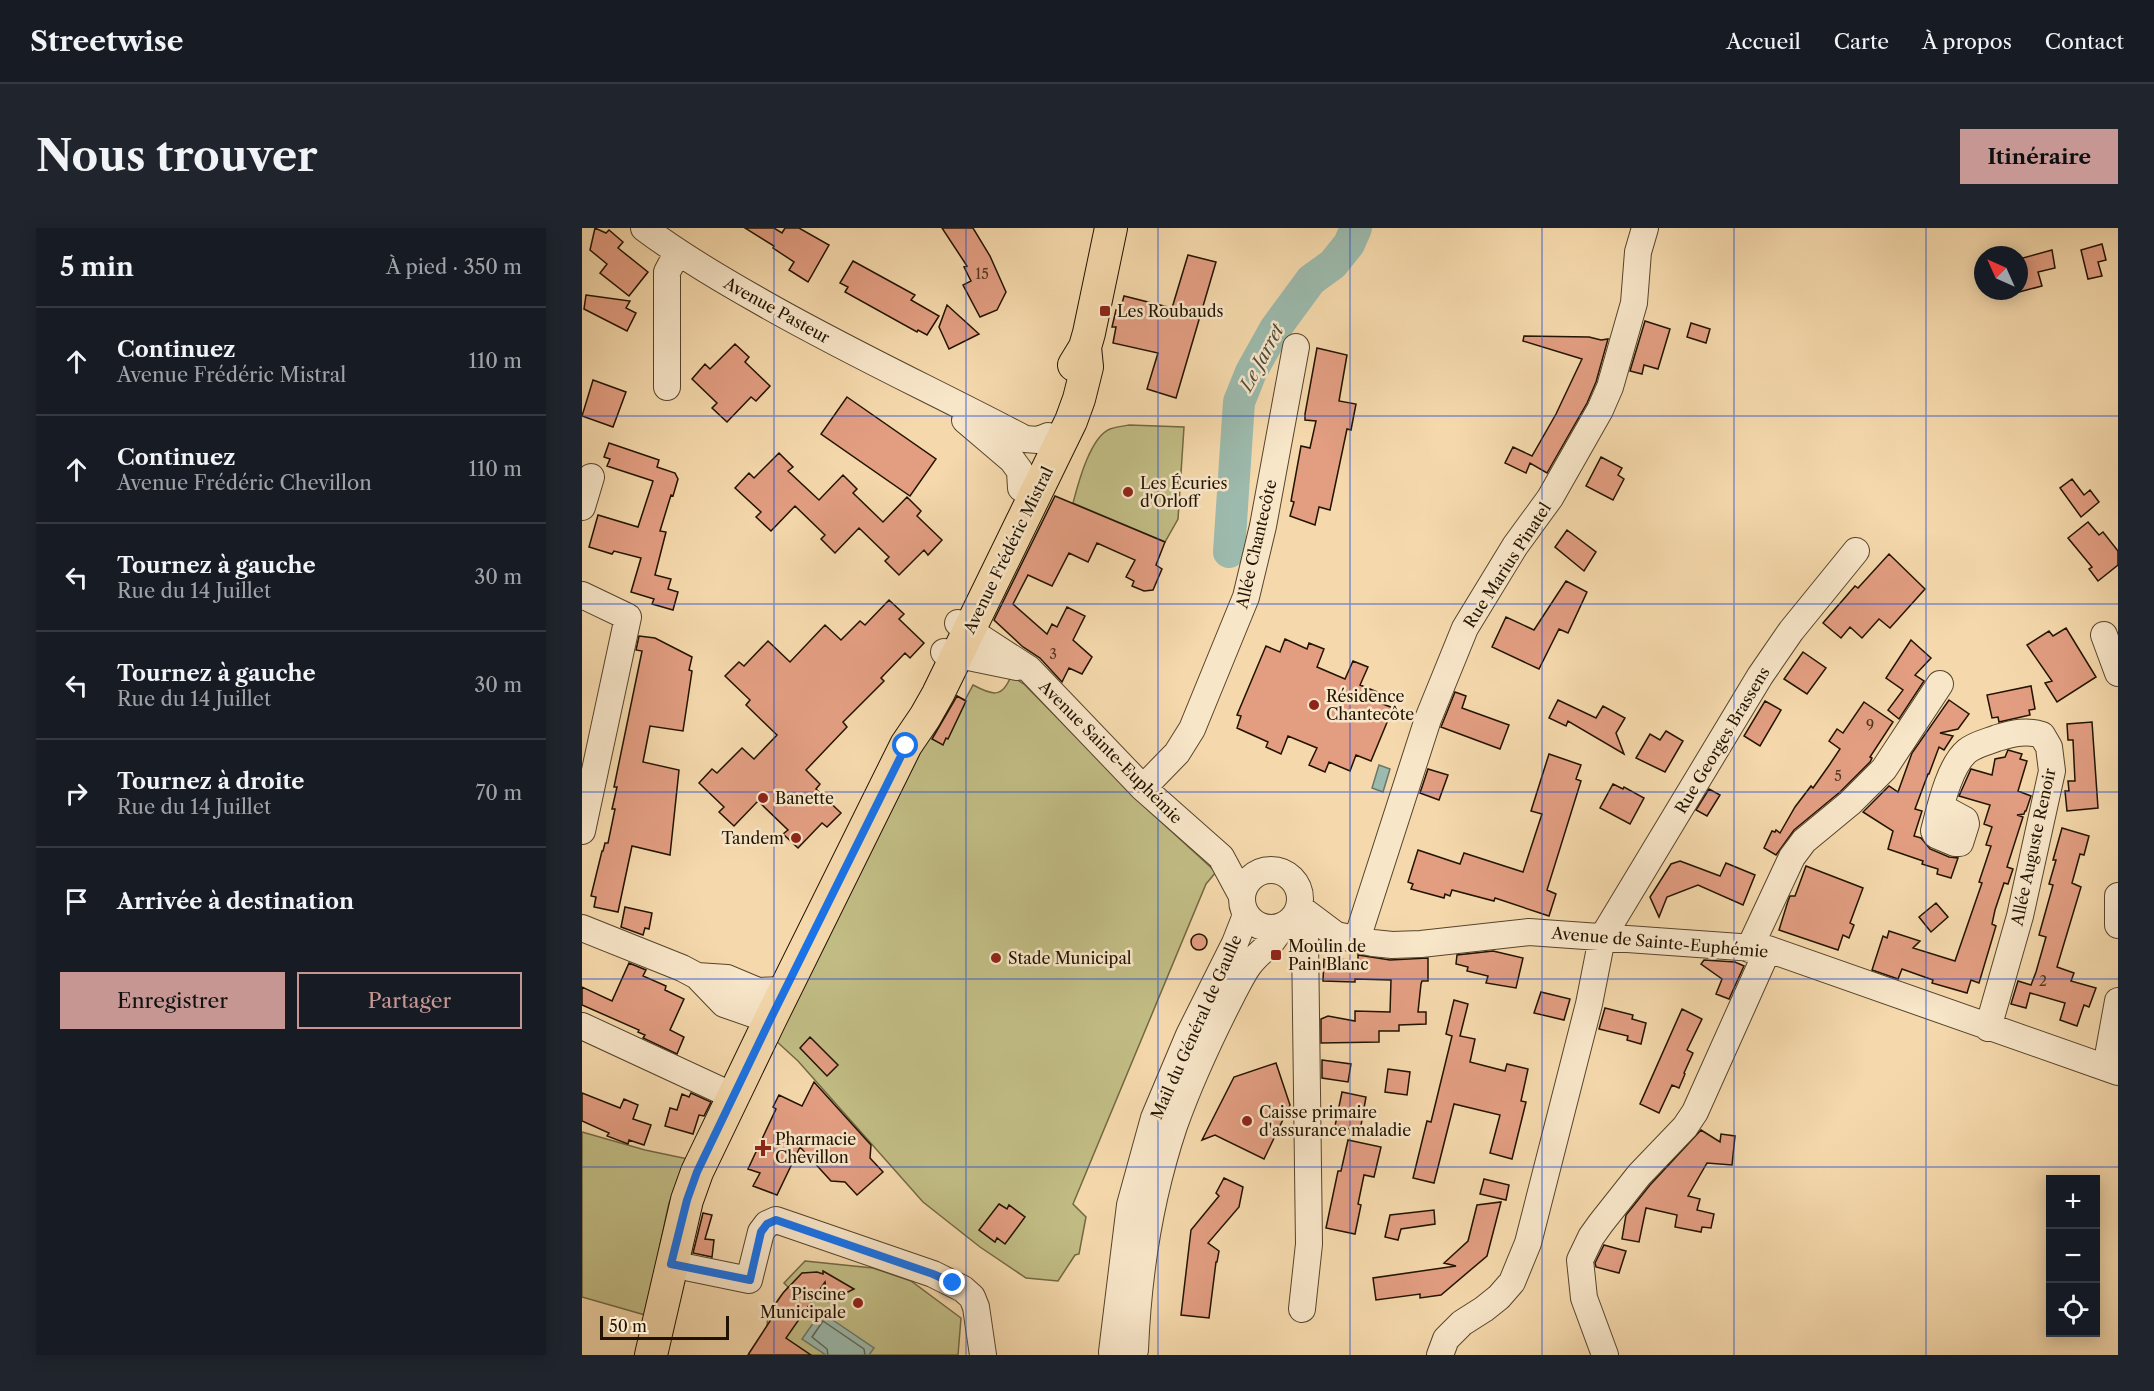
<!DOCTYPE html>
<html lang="fr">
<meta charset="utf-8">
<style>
:root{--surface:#171b24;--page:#20242c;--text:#f1f3f6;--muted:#9ea1a6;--line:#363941;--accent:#c59692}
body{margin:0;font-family:"Libre Caslon Text",serif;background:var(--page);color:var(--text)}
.controls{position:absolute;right:18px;bottom:18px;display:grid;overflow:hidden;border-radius:0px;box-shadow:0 3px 15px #0003}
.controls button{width:54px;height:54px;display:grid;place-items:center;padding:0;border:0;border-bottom:2px solid var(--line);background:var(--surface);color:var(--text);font:30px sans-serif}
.compass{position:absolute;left:1392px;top:18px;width:54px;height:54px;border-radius:50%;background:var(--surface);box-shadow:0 3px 15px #0003;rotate:315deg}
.scale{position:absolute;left:18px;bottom:15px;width:129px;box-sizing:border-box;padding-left:6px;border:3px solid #211300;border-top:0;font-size:16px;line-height:21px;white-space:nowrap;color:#211300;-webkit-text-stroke:4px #f8e6c9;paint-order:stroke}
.stop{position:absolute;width:18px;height:18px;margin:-14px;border:4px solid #1a73e8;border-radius:50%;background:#fff}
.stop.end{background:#1a73e8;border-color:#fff;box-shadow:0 2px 6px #0008}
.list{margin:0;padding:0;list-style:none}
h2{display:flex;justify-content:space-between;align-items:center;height:78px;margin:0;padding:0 24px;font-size:26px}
h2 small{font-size:20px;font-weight:400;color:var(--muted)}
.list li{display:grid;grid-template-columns:39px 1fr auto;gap:18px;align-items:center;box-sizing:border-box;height:108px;padding:0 24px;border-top:2px solid var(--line)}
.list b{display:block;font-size:22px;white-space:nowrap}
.list p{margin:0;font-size:20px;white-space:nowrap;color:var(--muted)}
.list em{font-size:20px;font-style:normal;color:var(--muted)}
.actions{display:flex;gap:12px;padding:18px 24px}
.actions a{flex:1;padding:14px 0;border:2px solid var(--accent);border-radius:0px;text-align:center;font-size:21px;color:var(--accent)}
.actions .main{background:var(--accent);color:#111}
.icon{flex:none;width:33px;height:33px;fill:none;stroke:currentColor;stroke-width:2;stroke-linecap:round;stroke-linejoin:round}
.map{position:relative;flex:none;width:1536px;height:1127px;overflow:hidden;border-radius:0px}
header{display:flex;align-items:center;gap:36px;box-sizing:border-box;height:84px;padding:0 30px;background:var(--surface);border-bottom:2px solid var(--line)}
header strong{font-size:28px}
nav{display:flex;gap:33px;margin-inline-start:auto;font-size:21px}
.intro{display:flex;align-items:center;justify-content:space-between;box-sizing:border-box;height:144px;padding:0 36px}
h1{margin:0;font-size:42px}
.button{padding:15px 27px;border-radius:0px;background:var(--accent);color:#111;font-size:21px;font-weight:700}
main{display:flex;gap:36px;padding:0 36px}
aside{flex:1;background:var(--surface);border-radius:0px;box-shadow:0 3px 15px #0003}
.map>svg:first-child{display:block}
.green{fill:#c2bd85;stroke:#726842;stroke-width:1.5}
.water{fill:#9cbaad;stroke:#6b7768;stroke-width:1.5}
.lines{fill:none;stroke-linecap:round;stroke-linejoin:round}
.shore{stroke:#5e6656;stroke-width:1.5}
.river{stroke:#9cbaad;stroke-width:32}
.building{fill:#e39e82;stroke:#211300;stroke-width:1.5}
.minor-casing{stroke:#56442b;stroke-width:28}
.major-casing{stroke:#211300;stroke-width:34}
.minor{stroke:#f8e6c9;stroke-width:26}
.major{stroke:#f5d9ac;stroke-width:32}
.route{stroke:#1a73e8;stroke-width:8}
.grid{fill:none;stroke:#1d4ed8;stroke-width:1.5;stroke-opacity:0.55}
.poi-dot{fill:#8f2418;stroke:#f8e6c9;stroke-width:2}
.labels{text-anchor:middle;stroke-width:5;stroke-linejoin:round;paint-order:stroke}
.number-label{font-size:14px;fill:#523620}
.street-label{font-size:16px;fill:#211300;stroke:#f8e6c9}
.poi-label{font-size:16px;fill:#211300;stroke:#f8e6c9;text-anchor:start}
.water-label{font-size:18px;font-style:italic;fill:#4c4d3d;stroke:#f8e6c9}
</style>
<header>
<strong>Streetwise</strong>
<nav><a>Accueil</a><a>Carte</a><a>À propos</a><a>Contact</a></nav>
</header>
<div class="intro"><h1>Nous trouver</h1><a class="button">Itinéraire</a></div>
<main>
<aside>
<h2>5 min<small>À pied · 350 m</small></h2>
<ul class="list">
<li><svg class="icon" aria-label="ahead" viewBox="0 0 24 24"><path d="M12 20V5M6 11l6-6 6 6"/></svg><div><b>Continuez</b><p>Avenue Frédéric Mistral</p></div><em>110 m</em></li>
<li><svg class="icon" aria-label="ahead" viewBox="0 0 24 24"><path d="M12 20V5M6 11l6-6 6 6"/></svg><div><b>Continuez</b><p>Avenue Frédéric Chevillon</p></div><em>110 m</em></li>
<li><svg class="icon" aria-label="left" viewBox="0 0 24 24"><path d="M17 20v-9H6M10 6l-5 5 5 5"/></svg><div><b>Tournez à gauche</b><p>Rue du 14 Juillet</p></div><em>30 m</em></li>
<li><svg class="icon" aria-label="left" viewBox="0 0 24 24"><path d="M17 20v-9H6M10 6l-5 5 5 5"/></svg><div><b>Tournez à gauche</b><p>Rue du 14 Juillet</p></div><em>30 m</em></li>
<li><svg class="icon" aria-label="right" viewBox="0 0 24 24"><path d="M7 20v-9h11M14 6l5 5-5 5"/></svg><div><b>Tournez à droite</b><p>Rue du 14 Juillet</p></div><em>70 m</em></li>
<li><svg class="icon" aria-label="arrive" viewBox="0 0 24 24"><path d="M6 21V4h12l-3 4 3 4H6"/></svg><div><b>Arrivée à destination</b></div></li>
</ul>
<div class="actions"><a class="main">Enregistrer</a><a>Partager</a></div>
</aside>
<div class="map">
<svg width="1536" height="1127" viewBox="0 0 1536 1127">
<rect width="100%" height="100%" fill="#f5d9ac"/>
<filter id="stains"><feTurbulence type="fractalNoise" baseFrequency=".00333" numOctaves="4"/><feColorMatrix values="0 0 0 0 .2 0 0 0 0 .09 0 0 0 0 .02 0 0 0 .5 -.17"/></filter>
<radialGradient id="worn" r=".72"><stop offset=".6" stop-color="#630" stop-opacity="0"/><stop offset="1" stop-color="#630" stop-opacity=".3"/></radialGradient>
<!-- green -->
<path class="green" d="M547,197L602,199L596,291L583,314L491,275C496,256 508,209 528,201C534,199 541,198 547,197Z
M429,448L442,456L565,581L634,644L624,656L491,976L504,989L497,1026L493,1027L476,1053L444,1050L398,1019L341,974L216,833L193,812L199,804L349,503L371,466L383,472L391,457C410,467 420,471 429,448Z
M0,904L63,922L106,931L87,975L63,1087L0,1069Z
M223,1033L291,1040L329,1053L379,1090L376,1127H170L167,1125L185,1098L186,1086L206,1059L202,1055Z"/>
<!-- water -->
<path class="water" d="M797,537L808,541L801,564L790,560Z
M239,1084L292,1120L287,1127H244L220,1111Z"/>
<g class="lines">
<!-- shore -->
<path class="shore" d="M246,1127L245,1121L230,1109L241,1093L282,1121L283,1127"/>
<!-- river -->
<path class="river" d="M647,324L657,174L669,144L693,101L729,52L751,36L767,16L774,0"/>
</g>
<!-- building -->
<path class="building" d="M13,0L24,5L27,2L41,14L36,20L66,44L47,68L18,45L25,36L8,22Z
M163,0H192L200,5L203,0H217L247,17L226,54L207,42L212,34L191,20L192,18Z
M360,0H391L408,28L424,64L415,82L398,89L381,57L389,53L382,39L385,38Z
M1520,16L1524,32L1516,34L1520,48L1506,51L1499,22Z
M1470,22L1473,40L1456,44L1460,58L1437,64V31Z
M606,27L634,34L594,170L565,161L576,125L531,115L534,99H530L534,82L538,83L542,68L590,80Z
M271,33L333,67L329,72L357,88L345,107L336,102L335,104L263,64L266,59L258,55Z
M4,67L48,73L44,80L54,85L45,103L2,81Z
M365,77L397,106L367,121L357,99Z
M1063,93L1088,101L1076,141L1062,137L1060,146L1048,143Z
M1109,95L1128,101L1124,115L1105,109Z
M942,108L1007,109L1019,112L1026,111L1014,154L1005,175L965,245L948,235L944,245L923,235L931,219L950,228L974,186L1000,131L941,113Z
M153,116L167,129L163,134L188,158L174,173L169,169L145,194L130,180L135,175L110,151L123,136L128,141Z
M735,120L765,127L757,173L774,176L769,202L765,201L748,282L737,279L733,297L708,288L712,274L709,273L719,218L728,220L734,193L723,192V186Z
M11,152L44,164L31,199L0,188Z
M265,169L354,231L328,268L239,206Z
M27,215L77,232L75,239L93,245L96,251L91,268L89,267L78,303L84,304L73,347L89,351L86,361L96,364L91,382L70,376L72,371L49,364L59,330L32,323L30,326L7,319L16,287L56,299L71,253L25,238L28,231L22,229Z
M197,225L211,239L206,243L237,272L261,247L275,261L271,265L301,294L325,269L339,283L335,288L360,312L346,327L342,322L317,347L303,333L307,329L277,300L253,325L239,311L243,307L213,278L189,303L174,289L179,284L153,260L167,245L172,250Z
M1019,229L1040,240L1036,247L1042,251L1031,272L1004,258Z
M1490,251L1502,267L1508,262L1517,274L1499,289L1478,260Z
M473,268L583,314L574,337L580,341L571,362L562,363L550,358L552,353L544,349L553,332L515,315L506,334L487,325L470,358L446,347L431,376L465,406L470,396L475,399L485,379L503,388L491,412L510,429L500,446L487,440L480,454L458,430L441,419L412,392Z
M1506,294L1517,307L1521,304L1536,323V337L1516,353L1507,341L1510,339L1486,310Z
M985,302L1014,324L1002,343L973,319Z
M1307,326L1343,361L1308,400L1297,391L1280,410L1268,399L1259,410L1241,395L1273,358L1276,360Z
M984,353L1005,364L986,405L977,401L957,441L910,419L924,389L952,402Z
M307,372L322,386L317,391L342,415L328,430L323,425L299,450L302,453L261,494L265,499L224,542L238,556L234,561L259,585L245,599L240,595L216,620L201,606L206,602L176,573L152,598L137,584L142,579L117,555L130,541L135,545L160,520L172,531L195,507L164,477L168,472L143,448L157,434L162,438L186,413L208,434L243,397L259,412L278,393L283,397Z
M1484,400L1514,449L1475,474L1463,455L1470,453L1445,417L1467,403L1471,408Z
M57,408L73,410L110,429L107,442L110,443L101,503L68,498L61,534L97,542L88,627L50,618L36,684L12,679L14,669L9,668L20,623H21L23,615H26L33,581H30L35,559H32L60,423L54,422Z
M703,411L725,421L727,415L742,421L735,439L763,451L771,433L786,439L778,457L800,466L796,474L811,480L789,533L774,527L768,543L747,534L743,544L727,537L735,520L706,508L699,526L684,519L686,514L655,500L659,488L655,487L684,418L698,424Z
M1329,412L1349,430L1333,447L1342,453L1317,491L1306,482L1321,462L1304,450Z
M1221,424L1244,440L1225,466L1202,451Z
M1449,458L1453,481L1447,482L1448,487L1417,494L1416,489L1410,490L1405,467Z
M873,464L884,468L880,480L927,497L918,521L859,499Z
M375,468L384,473L366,511L364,510L361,517L350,511Z
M976,472L1014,490L1021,478L1043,490L1034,505L1042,526L986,493L984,498L967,490Z
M1367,472L1387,486L1376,501L1358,505L1371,508L1362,522L1357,519L1347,546H1346L1333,581L1340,583L1332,608L1339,610L1348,621L1367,629L1376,630L1369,650L1355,646L1356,641L1340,636L1341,633L1306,621L1311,603L1281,584L1307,558L1316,564L1330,525Z
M1183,473L1199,482L1178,518L1162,508Z
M1282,474L1311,494L1288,529L1290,530L1288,534L1258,564L1212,602L1194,627L1182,620L1190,603L1193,604L1194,602L1198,605L1213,579L1229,558L1231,560L1248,536L1258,521L1247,513L1255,501L1261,505Z
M1510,494L1516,580L1485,583L1483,563H1487L1486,553H1493L1491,512H1486L1485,496Z
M1084,503L1101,513L1083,544L1054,530L1068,506L1078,512Z
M1426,522L1440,526L1438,531L1445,533L1436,563L1449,568L1444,583H1443L1442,586L1435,587L1441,589L1425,639L1431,641L1426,656L1422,655L1413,682L1410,696L1414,698L1397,755L1389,752L1385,765L1350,755L1351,752L1320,741L1316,751L1290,742L1301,708L1305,710L1307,703L1338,713L1331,720L1373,733L1400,655L1397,654L1409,618L1404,617L1410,599L1402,596L1408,577L1377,568L1389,541L1410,547L1413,531L1423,529Z
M967,526L999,537L994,551L999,553L965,662L974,666L967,688L913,670L912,673L870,662L868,668L863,666L862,670L829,661L831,656L826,654L836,622L878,636L882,625L941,644L960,586L949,583Z
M846,541L866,547L857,572L838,565Z
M1031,556L1041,561L1042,559L1062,570L1048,596L1018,580Z
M1127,561L1138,567L1125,588L1114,582Z
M1480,600L1507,608L1502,627L1498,626L1490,655L1499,659L1475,739L1492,745L1489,753L1514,760L1507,779L1502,777L1495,798L1478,792L1483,775L1448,765L1444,780L1429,776L1436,753L1449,757L1454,744L1464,709L1457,707L1471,657L1467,656L1474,632H1471Z
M1098,633L1138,648L1144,635L1173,647L1161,677L1116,657L1085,669L1077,689L1068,669L1089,636Z
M1224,638L1281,660L1268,695L1272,697L1267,710L1261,707L1256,722L1197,702L1206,673L1208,668H1213Z
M1354,675L1366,689L1349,704L1337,689Z
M43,679L70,685L67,701L63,700L61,707L39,699Z
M609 714a8 8 0 1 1 16 0a8 8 0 1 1-16 0Z
M911,723L941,730L934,760L904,755L906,748L885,743L886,739L874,736L875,727Z
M776,727L808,732L846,730V753H840L839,756L836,784H844V796L817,797V803H797V814L739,815V791L746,788L773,793V783L808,784L809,752L773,751V754L741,753L742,731L776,732Z
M1122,732L1153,734L1162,738L1147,771L1134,766L1140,751L1119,736Z
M47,735L64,742L61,748L84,758L83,762L102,771L88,802L102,809L95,826L61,810L63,807L56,804L57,802L0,777V759L30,773Z
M959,764L988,771L982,792L952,785Z
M872,772L886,776L878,808L893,811L888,834L923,843L925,836L946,841L939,873L944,874L930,931L908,925L918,887L872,876L852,955L831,950L845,893L849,894L870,808L864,806Z
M1023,780L1051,787L1050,791L1064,795L1059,816L1045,812L1046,808L1017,801Z
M1100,781L1120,791L1105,822L1111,825L1102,845L1103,846L1097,860L1090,857L1077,885L1058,876Z
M228,809L256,837L245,848L218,820Z
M740,832L769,836L766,854L740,850Z
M694,835L708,877L682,931L633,907L620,912L652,849Z
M806,841L828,844L825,867L803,864Z
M232,854L289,917L288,930L301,944L275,967L263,954L249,953L218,919L195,967L171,958L178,945L166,941L194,881L191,879L197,867L220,878Z
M760,864L784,869L778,903L753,898Z
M0,865L38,880L42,871L56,877L51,891L69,897L62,917L47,912L46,916L25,908L27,905L0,893Z
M109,865L129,874L122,888L117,887L111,906L83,898L88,880L95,882L100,866L107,869Z
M1119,902L1138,914L1139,906L1153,908L1150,937L1125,935L1106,968L1118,971L1115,982L1132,986L1129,1000L1120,999L1119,1004L1093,999L1095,987L1064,980L1057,1014L1040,1011L1044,987L1068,957Z
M766,912L799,919L792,949L782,947L776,976L779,977L773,1006L744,1000L756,943H759Z
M642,950L661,959L657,979L626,1015L637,1023L635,1034H634L627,1090L599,1087L609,1002L637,968L634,965Z
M902,951L927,957L924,972L898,966Z
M919,974L905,1028L859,1067L838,1070V1066L794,1072L791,1050L874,1038L862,1035L886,1013L895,977Z
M417,976L425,981L427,977L443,989L423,1016L415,1010L413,1014L397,1002Z
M852,982L853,996L819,1001L816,1012L803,1009L808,987Z
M121,985L130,987L123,1011L132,1012L130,1029L111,1025Z
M1022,1017L1044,1023L1037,1045L1014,1039L1013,1035Z
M241,1043L272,1061L246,1074L243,1054L204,1110L229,1127H166L192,1087L190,1081L195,1080L194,1075L201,1065L220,1045L235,1044L241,1046Z"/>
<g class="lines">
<defs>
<path id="minor" d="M62,0C98,27 135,49 174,71C262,122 354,164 443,211L456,212L466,208L479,214
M85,159V44L95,25
M383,192L430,232L438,243L439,260
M0,279L9,249
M0,367L46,389L0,603
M376,395L447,441L561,560L639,629L660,668
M1522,407L1536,445
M362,424L435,439
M561,560L595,525L610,501L664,369L681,298L714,119
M1359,579L1383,592L1384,596L1378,615H1373L1354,607L1352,603C1358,580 1367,538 1385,523C1394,516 1405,514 1415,510C1431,505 1445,502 1460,507L1467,519L1470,543L1438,688L1406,800
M660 671a29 29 0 1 1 58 0a29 29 0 1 1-58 0Z
M1536,668V697
M718,680L754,707L791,715L810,717L839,716L947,704L1186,721L1536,844
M709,693L723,711L727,1016L720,1081
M0,700L100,740L115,748L142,776L188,792
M775,711L846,491L883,400L933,318L968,270L1018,182L1028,159L1052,75L1056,24L1063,0
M1167,721L1210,629L1222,613L1268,575L1302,541L1358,456
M115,748L145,750L176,763L202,762
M0,798L151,868
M1524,839L1536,773
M89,1036L167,1052L179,1004L185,996L194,992L351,1046L381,1061L390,1069L394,1079L401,1127
M553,1122C556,1047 568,970 592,898C608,853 629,808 651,765C656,756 661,745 667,737C679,721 689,720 699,699
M530,1124L548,977L572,890L607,807L653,715L664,687
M858,1127L864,1111L880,1095L902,1081L917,1069L930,1054L946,1015L1007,776L1020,710L1178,448L1209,403L1274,323
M1023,1127L1002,1070L998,1032L1009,1009L1019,995L1057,947L1103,899L1113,884L1186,721"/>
<path id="major" d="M492,137L503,119L507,105L529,0
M69,1127L105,972L115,944L188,792L324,517L343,489L356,466L489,193L497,171L505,139L503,119"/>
</defs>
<!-- minor casing -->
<use href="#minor" class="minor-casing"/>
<!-- major casing -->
<use href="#major" class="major-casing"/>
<!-- minor -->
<use href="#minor" class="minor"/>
<!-- major -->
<use href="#major" class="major"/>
</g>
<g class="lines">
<!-- route -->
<path class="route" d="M324,518L188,792L115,944L105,972L89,1036L168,1052L179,1004L185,996L194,992L351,1046L371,1055"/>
</g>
<!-- grid -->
<path class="grid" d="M192,0V1127M384,0V1127M576,0V1127M768,0V1127M960,0V1127M1152,0V1127M1344,0V1127M0,188H1536M0,376H1536M0,564H1536M0,751H1536M0,939H1536"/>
<!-- markers -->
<g class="poi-dot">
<rect x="517" y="77" width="12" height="12" rx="3"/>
<circle cx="546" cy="264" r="6"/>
<circle cx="732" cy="477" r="6"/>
<circle cx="181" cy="570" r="6"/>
<circle cx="214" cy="610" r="6"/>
<rect x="688" y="721" width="12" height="12" rx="3"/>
<circle cx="414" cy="730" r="6"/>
<circle cx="665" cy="893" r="6"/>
<path d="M178 911h6v6h6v6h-6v6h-6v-6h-6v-6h6z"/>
<circle cx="276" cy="1075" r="6"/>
</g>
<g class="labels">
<!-- number labels -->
<g class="number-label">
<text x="400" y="51">15</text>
<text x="471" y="431">3</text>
<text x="1288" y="502">9</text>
<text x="1256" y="553">5</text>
<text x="1461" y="758">2</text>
</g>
<!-- street labels -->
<g class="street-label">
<text transform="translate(195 82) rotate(29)" y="6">Avenue Pasteur</text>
<text transform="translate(674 316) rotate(-77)" y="6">Allée Chantecôte</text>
<text transform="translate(426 322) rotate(-64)" y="6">Avenue Frédéric Mistral</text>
<text transform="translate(925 337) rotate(-57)" y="6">Rue Marius Pinatel</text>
<text transform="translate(1140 512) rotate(-59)" y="6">Rue Georges Brassens</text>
<text transform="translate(529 524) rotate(45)" y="6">Avenue Sainte-Euphémie</text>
<text transform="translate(1451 619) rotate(-78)" y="6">Allée Auguste Renoir</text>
<text transform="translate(1078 714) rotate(5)" y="6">Avenue de Sainte-Euphémie</text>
<text transform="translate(614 799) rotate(-66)" y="6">Mail du Général de Gaulle</text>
</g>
<!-- poi labels -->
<g class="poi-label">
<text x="535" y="89">Les Roubauds</text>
<text x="558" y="261">Les Écuries<tspan x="558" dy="18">d'Orloff</tspan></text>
<text x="744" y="474">Résidence<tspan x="744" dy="18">Chantecôte</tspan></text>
<text x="193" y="576">Banette</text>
<text x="202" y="616" text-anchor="end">Tandem</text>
<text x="706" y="724">Moulin de<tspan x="706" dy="18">Pain Blanc</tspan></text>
<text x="426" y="736">Stade Municipal</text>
<text x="677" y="890">Caisse primaire<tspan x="677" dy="18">d'assurance maladie</tspan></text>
<text x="193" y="917">Pharmacie<tspan x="193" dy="18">Chevillon</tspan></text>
<text x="264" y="1072" text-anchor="end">Piscine<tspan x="264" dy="18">Municipale</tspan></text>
</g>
<!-- water labels -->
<g class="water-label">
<text transform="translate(680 130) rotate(-62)" y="6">Le Jarret</text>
</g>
</g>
<rect width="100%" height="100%" filter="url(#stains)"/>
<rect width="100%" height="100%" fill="url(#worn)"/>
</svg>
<div class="controls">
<button>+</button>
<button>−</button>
<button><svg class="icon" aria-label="locate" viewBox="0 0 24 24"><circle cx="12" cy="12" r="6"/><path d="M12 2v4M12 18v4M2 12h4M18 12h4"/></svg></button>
</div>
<svg class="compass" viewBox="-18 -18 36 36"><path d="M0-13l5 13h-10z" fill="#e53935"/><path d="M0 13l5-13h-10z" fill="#9ea1a6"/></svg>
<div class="scale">50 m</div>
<div class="stop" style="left:324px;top:518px"></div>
<div class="stop end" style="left:371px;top:1055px"></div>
</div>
</main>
